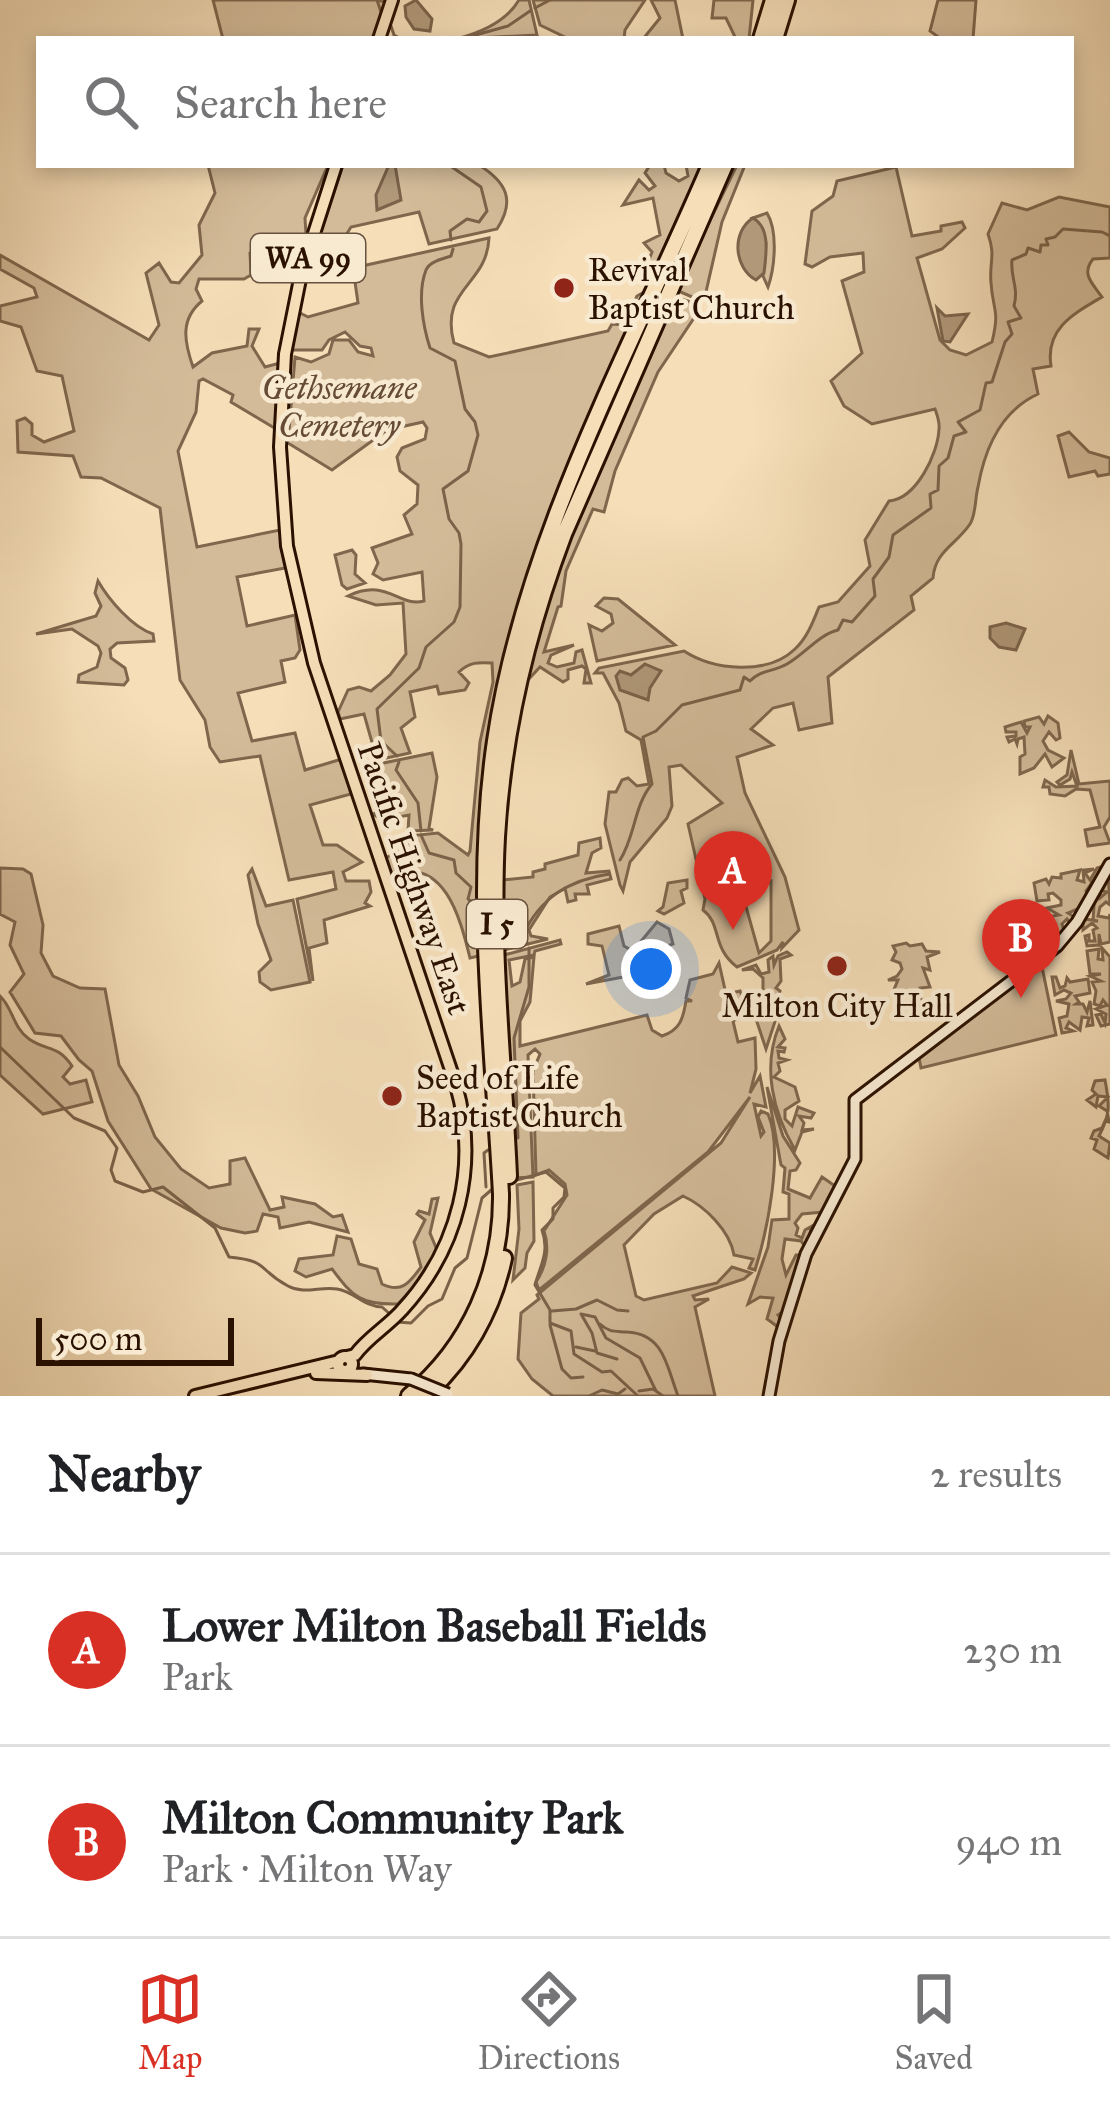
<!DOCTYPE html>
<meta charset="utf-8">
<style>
:root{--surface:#fff;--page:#f6f6f6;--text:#202124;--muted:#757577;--line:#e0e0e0;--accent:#d93025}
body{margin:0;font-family:"IM FELL Great Primer",serif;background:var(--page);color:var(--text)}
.scale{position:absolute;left:36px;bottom:30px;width:198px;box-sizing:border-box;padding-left:12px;border:6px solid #2b1100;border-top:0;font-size:33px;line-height:42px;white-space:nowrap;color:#2b1100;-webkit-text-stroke:9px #f8ead1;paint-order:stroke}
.you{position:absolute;left:651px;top:969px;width:42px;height:42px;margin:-30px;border:9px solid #fff;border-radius:50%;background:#1a73e8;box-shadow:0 0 0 18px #1a73e833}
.badge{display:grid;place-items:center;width:78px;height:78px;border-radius:50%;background:var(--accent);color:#fff;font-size:39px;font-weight:700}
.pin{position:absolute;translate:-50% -99px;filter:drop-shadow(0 3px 6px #0008)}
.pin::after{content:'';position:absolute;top:63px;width:42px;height:36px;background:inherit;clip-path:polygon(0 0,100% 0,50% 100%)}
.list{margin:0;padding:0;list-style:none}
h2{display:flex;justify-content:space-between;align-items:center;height:156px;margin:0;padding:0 48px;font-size:51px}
h2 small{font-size:39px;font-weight:400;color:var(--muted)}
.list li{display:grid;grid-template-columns:78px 1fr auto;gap:36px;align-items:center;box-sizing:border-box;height:192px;padding:0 48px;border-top:3px solid var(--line)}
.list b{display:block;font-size:45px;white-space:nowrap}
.list p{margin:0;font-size:39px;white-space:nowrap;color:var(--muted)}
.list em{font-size:39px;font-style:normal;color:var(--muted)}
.icon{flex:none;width:66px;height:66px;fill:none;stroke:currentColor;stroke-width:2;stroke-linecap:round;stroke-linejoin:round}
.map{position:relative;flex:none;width:1110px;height:1396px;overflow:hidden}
.search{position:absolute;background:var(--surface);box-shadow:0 6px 18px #0003;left:36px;right:36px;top:36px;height:132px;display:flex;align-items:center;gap:30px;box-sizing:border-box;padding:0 42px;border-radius:0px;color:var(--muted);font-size:45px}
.sheet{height:540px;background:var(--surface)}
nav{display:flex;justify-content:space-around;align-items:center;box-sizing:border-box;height:168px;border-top:3px solid var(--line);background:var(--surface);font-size:33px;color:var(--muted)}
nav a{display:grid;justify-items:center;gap:6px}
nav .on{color:var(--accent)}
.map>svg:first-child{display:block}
.green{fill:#d3bb99;stroke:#7f664c;stroke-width:3;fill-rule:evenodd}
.water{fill:#b09879;stroke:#7b6249;stroke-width:3}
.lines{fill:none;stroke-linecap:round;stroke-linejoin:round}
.stream{stroke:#7b6249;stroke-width:3}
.secondary-casing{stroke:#2b1100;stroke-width:15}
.primary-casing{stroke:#2b1100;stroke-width:16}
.motorway-casing{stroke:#2b1100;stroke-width:20}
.secondary{stroke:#f8ead1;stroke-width:9}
.primary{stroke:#f5deb8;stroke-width:10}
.motorway{stroke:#f5deb8;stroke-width:14}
.secondary-bridge-casing{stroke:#2b1100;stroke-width:15;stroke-linecap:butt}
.secondary-bridge{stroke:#f8ead1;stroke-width:9}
.poi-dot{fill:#8f2418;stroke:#f8ead1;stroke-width:4.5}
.labels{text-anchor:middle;stroke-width:9;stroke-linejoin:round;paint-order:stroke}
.shield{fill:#f8ead1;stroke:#68523f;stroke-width:3}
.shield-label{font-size:30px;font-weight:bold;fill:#2b1100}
.poi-label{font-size:33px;fill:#2b1100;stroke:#f8ead1;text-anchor:start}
.park-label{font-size:33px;font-style:italic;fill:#664c36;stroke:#f8ead1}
.street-label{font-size:33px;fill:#2b1100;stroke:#f8ead1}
</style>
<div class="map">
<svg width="1110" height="1396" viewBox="0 0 1110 1396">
<rect width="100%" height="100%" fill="#f5deb8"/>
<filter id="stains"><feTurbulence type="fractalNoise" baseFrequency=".00167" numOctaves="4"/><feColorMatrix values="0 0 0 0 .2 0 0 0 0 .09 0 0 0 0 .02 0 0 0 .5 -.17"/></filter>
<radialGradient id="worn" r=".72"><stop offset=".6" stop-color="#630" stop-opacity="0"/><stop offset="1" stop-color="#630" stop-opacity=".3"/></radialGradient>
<!-- green -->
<path class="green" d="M213,0H378L388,3L376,39H223Z
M519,0H529L537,35L456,39C480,33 506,22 519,0Z
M533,0H645L625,30L624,39H569L540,25Z
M651,0H675L683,39H643L660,18Z
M714,0H753L749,39H736L726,18H712Z
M938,0H976L973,39H941L930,31Z
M208,165H328L305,218L306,234L250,253L251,275L244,279H199L196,289L202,301C180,319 184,341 193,367L212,353L247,346L249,329H259L252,346L265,367L280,363L276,429L231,402L233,395L203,379L199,381L196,412L178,451L197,547L280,530L285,568L237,577L247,626L295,615L300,650L295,658L281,661L285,682L238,693L252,741L295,733L305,770L342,759L351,794L310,805L323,845H337L362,862L343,872L346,881H369L371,892L365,903L370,906L324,920L327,943L309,948L313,981L297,899L336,889L333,872L289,880L260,756L220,762L210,747L205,720L180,680L160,508L101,478L81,477L73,456L18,452L17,421L25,418L32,424V435L44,442L74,431L62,376L37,371L21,327L0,321V306L37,297L34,288L0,269V255L149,340L159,325L146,273L159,263L171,282L179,283L202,255L199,225L215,193Z
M343,165H479C506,182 516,200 497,229L429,244L419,212L351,227L341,243L343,265L317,271L312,265L314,252Z
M650,165H664L666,173L679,181L688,176L686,165H702L652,280L619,264L648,262L652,252L644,243L660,235L653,198L623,205L639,180L649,190L655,186L645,173Z
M737,165H745L722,222L705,296L699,300L676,290Z
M896,167L912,236L941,231V226L962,222L965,228L942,249L917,258L940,340L950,350L966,355L992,342C1000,309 993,312 991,283C989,262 996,256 988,234L1002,203L1027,210L1059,197L1110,207V258L1093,259C1081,274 1092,283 1102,297C1073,314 1045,329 1051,366L1033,369L1038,394C1001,411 985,447 978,487C975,498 976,515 970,524C956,545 935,551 933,578L911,596L914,610L828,677L832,723L799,730L793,703L773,708L751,729L773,745L737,757L745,793L785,877L799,930L782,948L783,942L777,950L737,967C711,947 722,924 703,910L705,899L688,824L722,803L681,765L669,767L672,806L667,818L630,862L623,891L620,885L605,824L609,792H616L622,780L628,778L637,786L649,784L641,740L626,731L619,703L603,673H595L599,668L684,651C713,670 767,676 795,649C807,638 813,622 819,607L838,602L870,566L865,540L889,501C916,499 938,454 939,429C940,422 937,415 935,409L872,424L844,406L831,381L862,353L842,281L864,272L863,253L830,257L812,267L805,264L812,211L833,196L837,181ZM771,881V941L759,953L741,889Z
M767,213C778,231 775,267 768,287L763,276L766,243L753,218L750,219Z
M489,238C487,286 439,288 454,343L489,357L608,331L612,324L623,325L637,296L648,290C592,420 524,550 497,691C480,779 480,865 483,955L470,958C460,917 444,855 390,875L385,858L407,848L408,836L438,833L468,855L470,851L480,742L493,682L492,663C479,662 469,662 459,672L469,683L465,690L439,694L437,686L410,692L415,717L401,728L410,753L377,760L364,714L340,719L338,712L348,690L359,687L371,691L390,675L406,654L403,603L376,605L348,596C387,577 399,608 424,601L422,572L383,580L373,574L378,563L372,548L412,534L404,515L417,504L418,485L400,471L397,457L402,448L425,439L427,428L423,422L387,430L332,470L288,443L295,357L311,362L329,354L333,340H349L358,352L373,356L371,348L360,346L345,332L329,340L322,350H291L298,312L308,317L358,303L353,268Z
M673,296L696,304L698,312L658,372L615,471L604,512L593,509L566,571L561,606L558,607L544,652L574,645L551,655L548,663L557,667L574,663L576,652L582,650L591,683H584L586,669L582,666L568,670V679L563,682L540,667L526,682L528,660L569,534Z
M1069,432L1089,452L1110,458V474L1098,476L1095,471L1069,477L1058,436Z
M352,550L356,555L355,574L365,583L347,589L342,585L335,555Z
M98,581C109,600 132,627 153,634L154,641L117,643L110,649L111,658L125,668L128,680L124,685L78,682L79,675L97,667L101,653L98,646L72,629L36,634L96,616L101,606L95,593Z
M604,598L618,599L675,645L597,661L589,625L602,631L613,623L611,614L596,606Z
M1048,716L1058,723L1060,738L1056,740L1049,732L1043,741L1048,750L1064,758L1052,767L1045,754L1034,768L1020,774V757L1025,754L1024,737L1018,739L1017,744L1015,739L1009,742L1007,737L1016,736V732H1006L1005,727L1021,722L1027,733L1030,727H1025L1024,721L1039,717L1044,724Z
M1071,750L1079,784L1110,781V817L1104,827L1110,843L1088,846L1085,830L1100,827L1090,790L1076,789L1065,796L1050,794L1049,787H1043L1045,780L1056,787L1077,786L1072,772L1070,779L1060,785L1057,782L1067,775Z
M432,753L437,777L429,828L433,830L408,831L409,815L382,820L373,814L388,808L395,799L392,785L377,778L374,765Z
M600,838L601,848L592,853L586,873L609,871L611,879L587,885L589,894H575L576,900L568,902L565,888L550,897L529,930L531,936L548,939L504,950L502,880L533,877V872L545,869V864L578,855L579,843Z
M1104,866L1086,891L1088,896L1080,908L1068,913L1076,918L1070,924L1067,919L1062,924L1065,934L1054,946L1053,939L1047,941L1052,945L1047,950L1040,918L1059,915L1047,908L1061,905V900L1053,893L1048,894L1049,900L1037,901L1034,883L1046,879L1049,884L1052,877L1061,878V874L1080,870L1077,880L1084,882L1083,870L1094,869L1085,873L1090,880L1097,868Z
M0,868L23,869L31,874L43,925L41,953L53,976L80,988L105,989L119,1065L138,1096L155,1137L181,1169L209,1188L230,1184V1161L245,1158L270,1210L284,1207L282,1197L315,1204L333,1217L342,1215L348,1232L309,1222L280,1228L278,1217L263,1214L257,1231L245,1233L221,1228L151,1189L108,1121L92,1071L79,1060L61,1036L35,1033L10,992L24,974L10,945L15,922L0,914Z
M252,869L266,906L293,900L310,982L271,990L260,982L259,972L271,960L258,924L248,875Z
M1108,873L1110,905L1106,902L1100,907L1098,916L1109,918L1110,914V942L1101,944L1099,934V945L1087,946L1085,936L1089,935V941H1095L1093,930L1097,928L1092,923L1083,930V915H1087L1085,919L1098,921H1093L1095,891L1100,892V898L1107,892L1099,890Z
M687,880V888L681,891L684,903L664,914L658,911L663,907L668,883Z
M657,922L669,929L673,944L652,951L660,987L639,993L634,975L586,984L609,975L602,946L588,944V934L619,926L624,946L633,951Z
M560,940L561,944L535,951L534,955L509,960L512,986L520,982L525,959L534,957L530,1002L520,1021V1046L647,1015L652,1030L662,1036C680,1030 683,1019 686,1001H692L686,998L690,980L713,974L719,963L726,994L740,991L749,1014L733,1021L738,1042L755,1038L756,1069L750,1093L760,1076L766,1107L754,1104L761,1136L764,1132L758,1117L761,1111L768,1114C784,1151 767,1232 755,1270L749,1268L753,1259L734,1255C730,1231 705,1206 683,1196L654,1214L624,1245L636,1296L644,1300L717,1283L732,1267L751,1273L744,1279L693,1296L695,1300L709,1299L695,1307L715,1396H553L532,1379L518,1359L521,1313L539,1299L537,1295L721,1143L750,1097L708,1152L539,1290L536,1282C546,1267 550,1248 544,1231L567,1195L565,1184L549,1170L536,1175L533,1071L540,1054L535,1049L528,1055L533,1177L513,1178L504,955Z
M906,943L910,946L922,944L926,951L940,952L927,957L930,970L923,968L930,987L920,988L921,1000L910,1002V992L892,994L898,980H888L897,976L902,969L900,963L892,960L896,952L893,946Z
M1102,948L1110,957V1024L1101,1026L1096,1015L1101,1014L1105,1023L1106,1014L1096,1009L1107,1005L1103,1000L1100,1006L1094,1004L1096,991L1092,982L1101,981L1090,976L1101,974H1090L1087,951L1099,949L1098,959L1103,960Z
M787,952L791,955L780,959L781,981L776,988L780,991L775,1005L780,1006L766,1049L754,1013L765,1006L758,1001L763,995V978L753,969L742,970L756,965L761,974L769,972L768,960L773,956L774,965L778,956Z
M1041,962L1056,1035L921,1068L918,1053Z
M1052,977H1056L1060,988L1065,986L1067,978L1070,982L1088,979L1090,993L1075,996L1079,1002L1076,1004H1083L1087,1012L1090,1001L1093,1025L1087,1026L1089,1018L1082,1017L1080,1030L1069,1022L1066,1028L1073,1031L1062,1033L1059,1018L1067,1016L1069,1004L1056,1001L1066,999L1071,993L1064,990L1055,995Z
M0,996C13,1008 13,1028 29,1039C48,1052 57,1044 72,1066L63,1077L70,1084L86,1080L92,1102L43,1114L0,1075Z
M779,1026L785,1039L778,1047L785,1048L784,1052L778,1051L779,1058L787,1060L778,1063L780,1071L774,1077L795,1087L799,1101L785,1110V1119L792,1126L798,1107L814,1113L811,1118L799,1116L804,1123L802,1130L814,1129L802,1132L795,1150C773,1112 762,1068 779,1026Z
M1105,1080C1110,1106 1110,1115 1099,1136L1110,1143L1108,1158L1094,1149L1097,1140L1091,1138L1094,1131L1102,1128L1105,1121L1109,1122L1107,1111L1099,1106L1108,1097L1098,1096L1096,1107L1087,1100L1096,1094L1092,1090L1095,1081Z
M767,1087L783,1136L800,1163L796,1170L790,1171L788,1189L810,1198L822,1177L835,1186L823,1212L802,1214L795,1223L798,1228L796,1235L802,1238L805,1230L812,1226L806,1248L801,1241L785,1239L782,1259L786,1275L796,1255H800L801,1261L784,1311L778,1315L782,1321L778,1327L767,1319L773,1298L760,1297L748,1304L768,1247L772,1220L789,1219V1194L783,1192L785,1168L781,1165Z
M533,1182L534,1241L527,1253L525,1268L513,1280L519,1229L517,1185Z
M438,1198L430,1233L437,1250L413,1288L398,1304C361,1305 353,1297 332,1269L306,1277L295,1271L299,1259L333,1255L337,1236L351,1239L359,1264L377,1269L382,1284C402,1294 410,1282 421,1267L414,1242L425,1220L417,1214L419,1211L429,1214L432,1199Z"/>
<!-- water -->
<path class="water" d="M416,0L432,19L430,31L414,29L406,17L405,6Z
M389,165H395L401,200L377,210L376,195Z
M753,218C771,228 766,255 764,273L756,280C734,268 731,232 753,218Z
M937,308L945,316L968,314L950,342L943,341Z
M1006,623L1025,629L1016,650L999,647L990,638V627Z
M645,664L661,671L650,688L648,700L620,690L616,676L620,671L631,675Z"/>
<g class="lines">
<!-- stream -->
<path class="stream" d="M377,0L382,15
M535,8L550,0
M391,26L394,35L401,39
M461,39L508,26L530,11
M449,165L481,187L487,211L479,222L467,219L450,231L451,240
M397,756L381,741L377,709L419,668L426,647L454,622L460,607L461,544L459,533L449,519L443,489L468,471L478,435L475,422L465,409L455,361L430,348C423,326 417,293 426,270C430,261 443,259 451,256L453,249
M399,762L396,770L418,803L421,831
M421,835L429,853L454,860L456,873L471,887L468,899L481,909
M620,860C635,837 634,805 652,784L643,737L656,731L682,705L740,690L744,677L750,681C760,670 773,672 787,664C805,654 818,635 838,630L843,620L852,622L875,596L873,579L889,557L893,535L931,508L930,494L938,490L939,466L948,458L954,436L966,432L958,422L980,410L986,383L992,382L1005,342L1012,334L1008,322L1021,318L1014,306C1019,287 1010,277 1012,260L1026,254L1028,248L1040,252L1041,245H1048L1046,239L1055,237L1063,229L1102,232L1110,236
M504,921L521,933L528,944
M523,935C540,898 569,880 609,874
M0,1047L74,1118L105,1131L117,1148L111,1170L115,1181L143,1192L163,1187L215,1228L229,1257C271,1261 256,1269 288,1286C305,1295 320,1286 337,1289C355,1292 363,1306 382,1307L391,1315
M518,1138L514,1038L529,987V948
M506,1183L546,1172L565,1188L564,1197L553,1208V1219L542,1230C550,1252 540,1266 535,1285L550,1310V1323L571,1331L574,1354L602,1372L611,1371L638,1396
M486,1187L484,1153L488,1150
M552,1311L576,1309L597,1300L617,1310L628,1311
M581,1314L595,1317L606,1338L640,1358L656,1391
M581,1314L592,1333L597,1353L617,1359
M397,1322L411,1323L428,1306L442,1299L455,1268L467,1258L482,1198L497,1185
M600,1324C610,1333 615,1331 627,1332C665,1334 667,1368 678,1396
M550,1325L562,1369L571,1378L583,1377
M576,1347L595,1351
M639,1391L653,1389L663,1396
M589,1396L602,1390L618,1394L625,1389"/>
<defs>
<path id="secondary" d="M363,1374L411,1379
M769,1396L779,1341L806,1254L855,1159V1100L1057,946L1077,922L1110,864"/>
<path id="primary" d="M379,39L392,0
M336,165L301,274L285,354L280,447L287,546L314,663L456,1085C479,1165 459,1248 402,1310C388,1326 367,1338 355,1355L347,1357
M338 1364a7 7 0 1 1 14 0a7 7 0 1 1-14 0Z
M316,1373L367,1375
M195,1396L339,1361"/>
<path id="motorway" d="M761,39L773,0
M775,39L787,0
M509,1176C504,1063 491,949 497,837C503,732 527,632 564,534L725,165
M409,1396C470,1346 502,1272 501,1194C493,1045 473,890 495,741C525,537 630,352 710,165
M424,1396C465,1360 493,1311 504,1258"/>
</defs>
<!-- secondary casing -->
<use href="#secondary" class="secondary-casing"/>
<!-- primary casing -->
<use href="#primary" class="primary-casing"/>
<!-- motorway casing -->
<use href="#motorway" class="motorway-casing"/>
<!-- secondary -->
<use href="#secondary" class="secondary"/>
<!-- primary -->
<use href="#primary" class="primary"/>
<!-- motorway -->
<use href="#motorway" class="motorway"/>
<defs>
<path id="secondary-bridge" d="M411,1379L448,1394"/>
</defs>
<!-- secondary-bridge casing -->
<use href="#secondary-bridge" class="secondary-bridge-casing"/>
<!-- secondary-bridge -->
<use href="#secondary-bridge" class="secondary-bridge"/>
</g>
<!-- markers -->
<g class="poi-dot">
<circle cx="564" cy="288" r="12"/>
<circle cx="837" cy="966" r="12"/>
<circle cx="392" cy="1096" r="12"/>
</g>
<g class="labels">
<!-- shield labels -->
<g class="shield">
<rect x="251" y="234" width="114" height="48" rx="9"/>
<rect x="467" y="900" width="60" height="48" rx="9"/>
</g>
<g class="shield-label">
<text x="308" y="268">WA 99</text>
<text x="497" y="934">I 5</text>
</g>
<!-- poi labels -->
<g class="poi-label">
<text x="588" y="281">Revival<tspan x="588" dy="38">Baptist Church</tspan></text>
<text x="837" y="1017" text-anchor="middle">Milton City Hall</text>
<text x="416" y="1089">Seed of Life<tspan x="416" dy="38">Baptist Church</tspan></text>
</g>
<!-- park labels -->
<g class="park-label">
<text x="339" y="399">Gethsemane<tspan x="339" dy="38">Cemetery</tspan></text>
</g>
<!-- street labels -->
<g class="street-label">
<text transform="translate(415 878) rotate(71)" y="12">Pacific Highway East</text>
</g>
</g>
<rect width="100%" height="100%" filter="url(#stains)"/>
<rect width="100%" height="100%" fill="url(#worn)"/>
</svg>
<div class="scale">500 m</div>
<div class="you"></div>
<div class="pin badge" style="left:733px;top:930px">A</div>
<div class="pin badge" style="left:1021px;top:998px">B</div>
<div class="search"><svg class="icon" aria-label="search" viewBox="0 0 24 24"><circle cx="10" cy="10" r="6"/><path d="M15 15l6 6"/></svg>Search here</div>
</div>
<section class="sheet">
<h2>Nearby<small>2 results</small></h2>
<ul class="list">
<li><span class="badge">A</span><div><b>Lower Milton Baseball Fields</b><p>Park</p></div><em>230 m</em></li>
<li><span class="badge">B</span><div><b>Milton Community Park</b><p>Park · Milton Way</p></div><em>940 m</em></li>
</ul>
</section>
<nav>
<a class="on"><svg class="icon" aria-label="map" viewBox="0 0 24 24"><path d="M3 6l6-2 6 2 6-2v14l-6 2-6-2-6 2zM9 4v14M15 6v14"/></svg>Map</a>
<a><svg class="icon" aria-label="directions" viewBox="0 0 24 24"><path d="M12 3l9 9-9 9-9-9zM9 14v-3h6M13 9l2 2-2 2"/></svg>Directions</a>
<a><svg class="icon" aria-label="saved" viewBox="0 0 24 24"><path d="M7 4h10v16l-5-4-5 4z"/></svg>Saved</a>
</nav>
